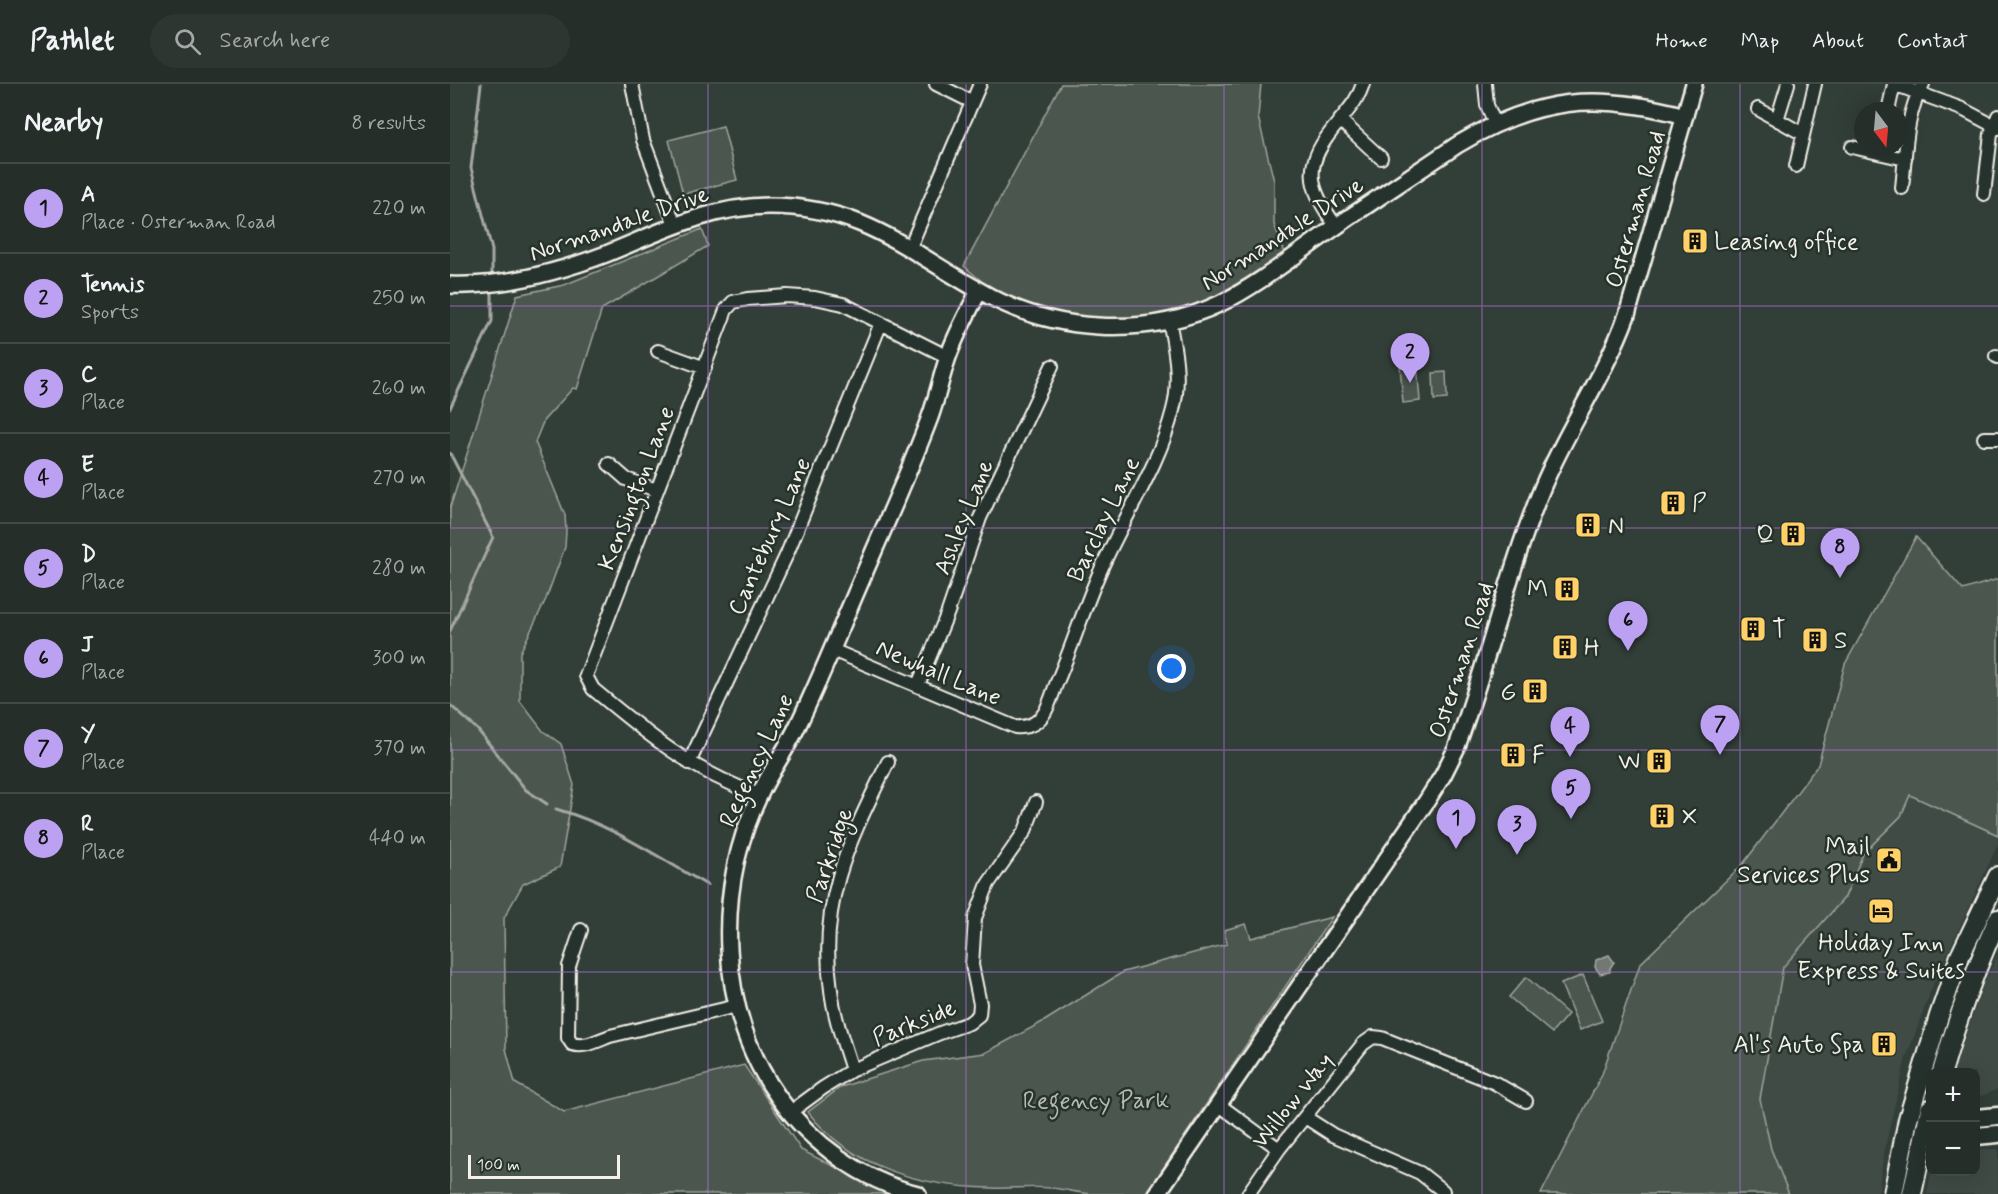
<!DOCTYPE html>
<meta charset="utf-8">
<style>
:root{--surface:#262e2a;--page:#2e3632;--text:#f1f3f6;--muted:#a4a8a8;--line:#424a47;--accent:#bca0f2}
body{margin:0;font-family:Mynerve,sans-serif;background:var(--page);color:var(--text)}
.controls{position:absolute;right:18px;bottom:18px;display:grid;overflow:hidden;border-radius:12px;box-shadow:0 6px 24px #0002}
.controls button{width:54px;height:54px;display:grid;place-items:center;padding:0;border:0;border-bottom:2px solid var(--line);background:var(--surface);color:var(--text);font:30px sans-serif}
.compass{position:absolute;left:1404px;top:18px;width:54px;height:54px;border-radius:50%;background:var(--surface);box-shadow:0 6px 24px #0002;rotate:164deg}
.scale{position:absolute;left:18px;bottom:15px;width:152px;box-sizing:border-box;padding-left:6px;border:3px solid #f4f1e8;border-top:0;font-size:16px;line-height:21px;white-space:nowrap;color:#f4f1e8;-webkit-text-stroke:4px #26332d;paint-order:stroke}
.you{position:absolute;left:722px;top:585px;width:21px;height:21px;margin:-15px;border:4px solid #fff;border-radius:50%;background:#1a73e8;box-shadow:0 0 0 9px #1a73e833}
.badge{display:grid;place-items:center;width:39px;height:39px;border-radius:50%;background:var(--accent);color:#111;font-size:20px;font-weight:700}
.pin{position:absolute;translate:-50% -50px;filter:drop-shadow(0 2px 3px #0008)}
.pin::after{content:'';position:absolute;top:32px;width:21px;height:18px;background:inherit;clip-path:polygon(0 0,100% 0,50% 100%)}
.list{margin:0;padding:0;list-style:none}
h2{display:flex;justify-content:space-between;align-items:center;height:78px;margin:0;padding:0 24px;font-size:26px}
h2 small{font-size:20px;font-weight:400;color:var(--muted)}
.list li{display:grid;grid-template-columns:39px 1fr auto;gap:18px;align-items:center;box-sizing:border-box;height:90px;padding:0 24px;border-top:2px solid var(--line)}
.list b{display:block;font-size:22px;white-space:nowrap}
.list p{margin:0;font-size:20px;white-space:nowrap;color:var(--muted)}
.list em{font-size:20px;font-style:normal;color:var(--muted)}
.icon{flex:none;width:33px;height:33px;fill:none;stroke:currentColor;stroke-width:2;stroke-linecap:round;stroke-linejoin:round}
.map{position:relative;flex:none;width:1548px;height:1110px;overflow:hidden}
header{display:flex;align-items:center;gap:36px;box-sizing:border-box;height:84px;padding:0 30px;background:var(--surface);border-bottom:2px solid var(--line)}
header strong{font-size:28px}
nav{display:flex;gap:33px;margin-inline-start:auto;font-size:21px}
.search{width:420px;height:54px;background:var(--page);display:flex;align-items:center;gap:15px;box-sizing:border-box;padding:0 21px;border-radius:33px;color:var(--muted);font-size:22px}
main{display:flex}
aside{flex:1;background:var(--surface)}
.map>svg:first-child{display:block}
.built{fill:#404b44}
.green{fill:#4c564f;stroke:#a0a49c;stroke-width:1.5}
.water{fill:#727972;stroke:#a6a9a1;stroke-width:1.5}
.lines{fill:none;stroke-linecap:round;stroke-linejoin:round}
.stream{stroke:#a6a9a1;stroke-width:3}
.minor-casing{stroke:#f4f1e8;stroke-width:16}
.tertiary-casing{stroke:#f4f1e8;stroke-width:20}
.secondary-casing{stroke:#f4f1e8;stroke-width:21}
.primary-casing{stroke:#f4f1e8;stroke-width:22}
.minor{stroke:#26332d;stroke-width:12}
.tertiary{stroke:#26332d;stroke-width:15}
.secondary{stroke:#26332d;stroke-width:16}
.primary{stroke:#26332d;stroke-width:18}
.grid{fill:none;stroke:#a571cd;stroke-width:1.5;stroke-opacity:0.55}
.labels{text-anchor:middle;stroke-width:5;stroke-linejoin:round;paint-order:stroke}
.street-label{font-size:24px;fill:#f4f1e8;stroke:#26332d}
.poi-label{font-size:24px;fill:#f4f1e8;stroke:#26332d;text-anchor:start}
.park-label{font-size:24px;fill:#b9bbb2;stroke:#26332d}
</style>
<header>
<strong>Pathlet</strong>
<div class="search"><svg class="icon" aria-label="search" viewBox="0 0 24 24"><circle cx="10" cy="10" r="6"/><path d="M15 15l6 6"/></svg>Search here</div>
<nav><a>Home</a><a>Map</a><a>About</a><a>Contact</a></nav>
</header>
<main>
<aside>
<h2>Nearby<small>8 results</small></h2>
<ul class="list">
<li><span class="badge">1</span><div><b>A</b><p>Place · Osterman Road</p></div><em>220 m</em></li>
<li><span class="badge">2</span><div><b>Tennis</b><p>Sports</p></div><em>250 m</em></li>
<li><span class="badge">3</span><div><b>C</b><p>Place</p></div><em>260 m</em></li>
<li><span class="badge">4</span><div><b>E</b><p>Place</p></div><em>270 m</em></li>
<li><span class="badge">5</span><div><b>D</b><p>Place</p></div><em>280 m</em></li>
<li><span class="badge">6</span><div><b>J</b><p>Place</p></div><em>300 m</em></li>
<li><span class="badge">7</span><div><b>Y</b><p>Place</p></div><em>370 m</em></li>
<li><span class="badge">8</span><div><b>R</b><p>Place</p></div><em>440 m</em></li>
</ul>
</aside>
<div class="map">
<svg width="1548" height="1110" viewBox="0 0 1548 1110">
<rect width="100%" height="100%" fill="#323e38"/>
<filter id="ink" filterUnits="userSpaceOnUse"><feTurbulence type="fractalNoise" baseFrequency=".0167" numOctaves="2"/><feDisplacementMap in="SourceGraphic" scale="12" xChannelSelector="R" yChannelSelector="G"/><feConvolveMatrix kernelMatrix="1 2 1 2 8 2 1 2 1" color-interpolation-filters="sRGB"/></filter>
<g filter="url(#ink)">
<!-- built -->
<path class="built" d="M1460,711L1548,751V760L1483,901L1455,977L1435,1063L1428,1110H1339L1321,1065L1310,1015L1333,883L1395,813L1413,770L1450,732Z
M1548,870V1005L1526,1014V988H1503L1533,902Z
M1526,1065H1548V1110H1477L1481,1088H1526Z"/>
<!-- green -->
<path class="green" d="M611,0H811L808,33L824,97V140L834,166L835,179L737,232L647,242L563,224L514,182Z
M273,42L287,96L233,110L219,56Z
M252,145L258,162L152,225L127,305L123,304L94,336L85,358L115,431L116,447L115,463L96,515L70,569V617L93,647L111,660L124,701L110,783L73,800L54,834L56,965L65,999L114,1028L294,981L351,1066L421,1101L445,1110H0V424L67,211L114,201Z
M967,280L970,317L953,319L950,282Z
M996,288L997,315L984,316L983,289Z
M1466,453L1513,506L1548,495V751L1460,711L1451,732L1413,770L1395,813L1333,883L1310,1015L1321,1065L1339,1110H1091L1152,990L1190,880L1293,780L1368,681L1395,580Z
M882,833L696,1110C678,1110 659,1110 641,1110C628,1109 614,1105 601,1104C581,1102 561,1105 541,1104C474,1103 401,1084 358,1028L391,1003L473,977L535,969L596,936L673,888L777,860L774,846L796,840L801,854Z
M1133,891L1152,937L1130,946L1111,900Z
M1076,893L1118,930L1102,949L1059,913Z"/>
<!-- water -->
<path class="water" d="M1159,871L1164,878L1160,884V888L1150,890L1145,883L1146,876Z"/>
<g class="lines">
<!-- stream -->
<path class="stream" d="M31,0L21,84L42,166V194
M0,324L42,237V204
M0,369L43,453L0,547
M0,621L27,645L76,706L97,720
M106,725C160,740 208,773 257,801"/>
<defs>
<path id="minor" d="M182,0L193,56L225,141
M486,0L522,18
M1035,0L1037,21L1045,40
M1444,0L1512,25L1548,44
M1308,25L1353,50
M1438,27L1444,0
M890,36L931,74
M1327,36L1338,0
M1402,63L1455,75
M1346,82L1365,0
M1452,104C1456,68 1455,32 1473,0
M1534,110L1541,50L1548,32
M886,142C856,100 853,80 888,39C898,26 908,16 913,0
M460,163L530,0
M208,267L255,284
M1546,272L1548,273
M1534,354H1548
M159,380L176,395L206,406
M382,566L565,643C578,644 588,640 595,628C600,619 603,608 607,598C622,563 633,527 648,492C671,437 708,385 723,326C731,296 725,266 719,236
M468,601L498,528L530,434L602,282
M239,679L337,470L431,239
M309,711C241,687 197,650 143,605L136,592L276,226L283,218L298,215L337,212L365,214L393,220L498,273
M131,846L119,882L118,954L122,960C135,964 147,957 160,952L287,922
M402,986C394,960 384,933 381,906C368,816 400,756 438,678
M768,1020L829,1065
M339,1029L373,1004L402,986L490,949L519,939L529,931L530,920L522,881L525,834L538,800L575,747L586,718
M855,1033L883,1051L970,1089L993,1107
M798,1110L829,1065L913,960L923,953L932,954L1045,999L1076,1017"/>
<path id="tertiary" d="M0,201C53,203 106,189 156,170C208,149 260,122 319,122C411,122 455,165 530,207C600,248 694,255 769,220C810,200 846,170 884,144C924,116 966,89 1007,61C1086,13 1147,8 1235,32
M468,1110C412,1097 361,1059 329,1014C267,927 264,805 310,710C321,686 337,665 348,641C371,594 390,545 411,497C434,443 459,389 480,333C487,314 491,293 498,273C506,250 518,228 529,207
M707,1110L976,718L993,691L1006,665C1038,578 1058,487 1093,402C1118,343 1155,291 1177,231L1244,0"/>
<path id="secondary" d="M1526,1034L1548,1032
M1526,1052L1548,1050"/>
<path id="primary" d="M1492,988C1507,936 1525,885 1548,835
M1443,1110L1458,1035L1489,932L1510,872L1548,792
M1462,1110L1480,1025"/>
</defs>
<!-- minor casing -->
<use href="#minor" class="minor-casing"/>
<!-- tertiary casing -->
<use href="#tertiary" class="tertiary-casing"/>
<!-- secondary casing -->
<use href="#secondary" class="secondary-casing"/>
<!-- primary casing -->
<use href="#primary" class="primary-casing"/>
<!-- minor -->
<use href="#minor" class="minor"/>
<!-- tertiary -->
<use href="#tertiary" class="tertiary"/>
<!-- secondary -->
<use href="#secondary" class="secondary"/>
<!-- primary -->
<use href="#primary" class="primary"/>
</g>
</g>
<!-- grid -->
<path class="grid" d="M258,0V1110M516,0V1110M774,0V1110M1032,0V1110M1290,0V1110M0,222H1548M0,444H1548M0,666H1548M0,888H1548"/>
<!-- icons -->
<defs>
<symbol id="building-square" viewBox="-11 -11 22 22"><rect x="-9" y="-9" width="18" height="18" rx="4" fill="#ffd166" stroke="#26332d"/><path d="M-4-6H4V6H1V3H-1V6H-4ZM-2.5-4.3h1.7v1.8h-1.7ZM.8-4.3h1.7v1.8H.8ZM-2.5-1h1.7V.8h-1.7ZM.8-1h1.7V.8H.8Z" fill="#111"/></symbol>
<symbol id="civic-square" viewBox="-11 -11 22 22"><rect x="-9" y="-9" width="18" height="18" rx="4" fill="#ffd166" stroke="#26332d"/><path d="M-.6-6.5H3V-4.5H.6V-3L4-1V1h2V6H-6V1h2V-1L-.6-3ZM-1.2 2.5V6h2.4V2.5Z" fill="#111"/></symbol>
<symbol id="hotel-square" viewBox="-11 -11 22 22"><rect x="-9" y="-9" width="18" height="18" rx="4" fill="#ffd166" stroke="#26332d"/><path d="M-6-4.5h1.5V1H6V5H4.5V3h-9V5H-6ZM-4 0a1.8 1.8 0 1 1 3.6 0ZM.5 0V-2.5h3Q6-2.5 6 0Z" fill="#111"/></symbol>
</defs>
<g fill-rule="evenodd">
<use href="#building-square" x="1230" y="142" width="30" height="30"/>
<use href="#building-square" x="1208" y="404" width="30" height="30"/>
<use href="#building-square" x="1123" y="426" width="30" height="30"/>
<use href="#building-square" x="1328" y="435" width="30" height="30"/>
<use href="#building-square" x="1102" y="490" width="30" height="30"/>
<use href="#building-square" x="1288" y="530" width="30" height="30"/>
<use href="#building-square" x="1350" y="541" width="30" height="30"/>
<use href="#building-square" x="1100" y="548" width="30" height="30"/>
<use href="#building-square" x="1070" y="592" width="30" height="30"/>
<use href="#building-square" x="1048" y="656" width="30" height="30"/>
<use href="#building-square" x="1194" y="662" width="30" height="30"/>
<use href="#building-square" x="1197" y="717" width="30" height="30"/>
<use href="#civic-square" x="1424" y="761" width="30" height="30"/>
<use href="#hotel-square" x="1416" y="812" width="30" height="30"/>
<use href="#building-square" x="1419" y="945" width="30" height="30"/>
</g>
<g class="labels">
<!-- street labels -->
<g class="street-label">
<text transform="translate(1185 125) rotate(-74)" y="8">Osterman Road</text>
<text transform="translate(169 139) rotate(-19)" y="8">Normandale Drive</text>
<text transform="translate(832 149) rotate(-33)" y="8">Normandale Drive</text>
<text transform="translate(186 404) rotate(-69)" y="8">Kensington Lane</text>
<text transform="translate(513 433) rotate(-68)" y="8">Ashley Lane</text>
<text transform="translate(653 435) rotate(-64)" y="8">Barclay Lane</text>
<text transform="translate(319 452) rotate(-66)" y="8">Cantebury Lane</text>
<text transform="translate(1011 576) rotate(-72)" y="8">Osterman Road</text>
<text transform="translate(489 588) rotate(23)" y="8">Newhall Lane</text>
<text transform="translate(306 676) rotate(-65)" y="8">Regency Lane</text>
<text transform="translate(379 771) rotate(-71)" y="8">Parkridge</text>
<text transform="translate(464 938) rotate(-22)" y="8">Parkside</text>
<text transform="translate(842 1016) rotate(-51)" y="8">Willow Way</text>
</g>
<!-- poi labels -->
<g class="poi-label">
<text x="1264" y="165">Leasing office</text>
<text x="1242" y="427">P</text>
<text x="1158" y="449">N</text>
<text x="1324" y="458" text-anchor="end">Q</text>
<text x="1098" y="513" text-anchor="end">M</text>
<text x="1322" y="553">T</text>
<text x="1384" y="564">S</text>
<text x="1134" y="571">H</text>
<text x="1066" y="615" text-anchor="end">G</text>
<text x="1082" y="679">F</text>
<text x="1190" y="685" text-anchor="end">W</text>
<text x="1232" y="740">X</text>
<text x="1420" y="770" text-anchor="end">Mail<tspan x="1420" dy="28">Services Plus</tspan></text>
<text x="1431" y="866" text-anchor="middle">Holiday Inn<tspan x="1431" dy="28">Express &amp; Suites</tspan></text>
<text x="1414" y="968" text-anchor="end">Al's Auto Spa</text>
</g>
<!-- park labels -->
<g class="park-label">
<text x="646" y="1024">Regency Park</text>
</g>
</g>
</svg>
<div class="controls">
<button>+</button>
<button>−</button>
</div>
<svg class="compass" viewBox="-18 -18 36 36"><path d="M0-13l5 13h-10z" fill="#e53935"/><path d="M0 13l5-13h-10z" fill="#a4a8a8"/></svg>
<div class="scale">100 m</div>
<div class="you"></div>
<div class="pin badge" style="left:1006px;top:765px">1</div>
<div class="pin badge" style="left:960px;top:299px">2</div>
<div class="pin badge" style="left:1067px;top:771px">3</div>
<div class="pin badge" style="left:1120px;top:673px">4</div>
<div class="pin badge" style="left:1121px;top:735px">5</div>
<div class="pin badge" style="left:1178px;top:567px">6</div>
<div class="pin badge" style="left:1270px;top:671px">7</div>
<div class="pin badge" style="left:1390px;top:494px">8</div>
</div>
</main>
